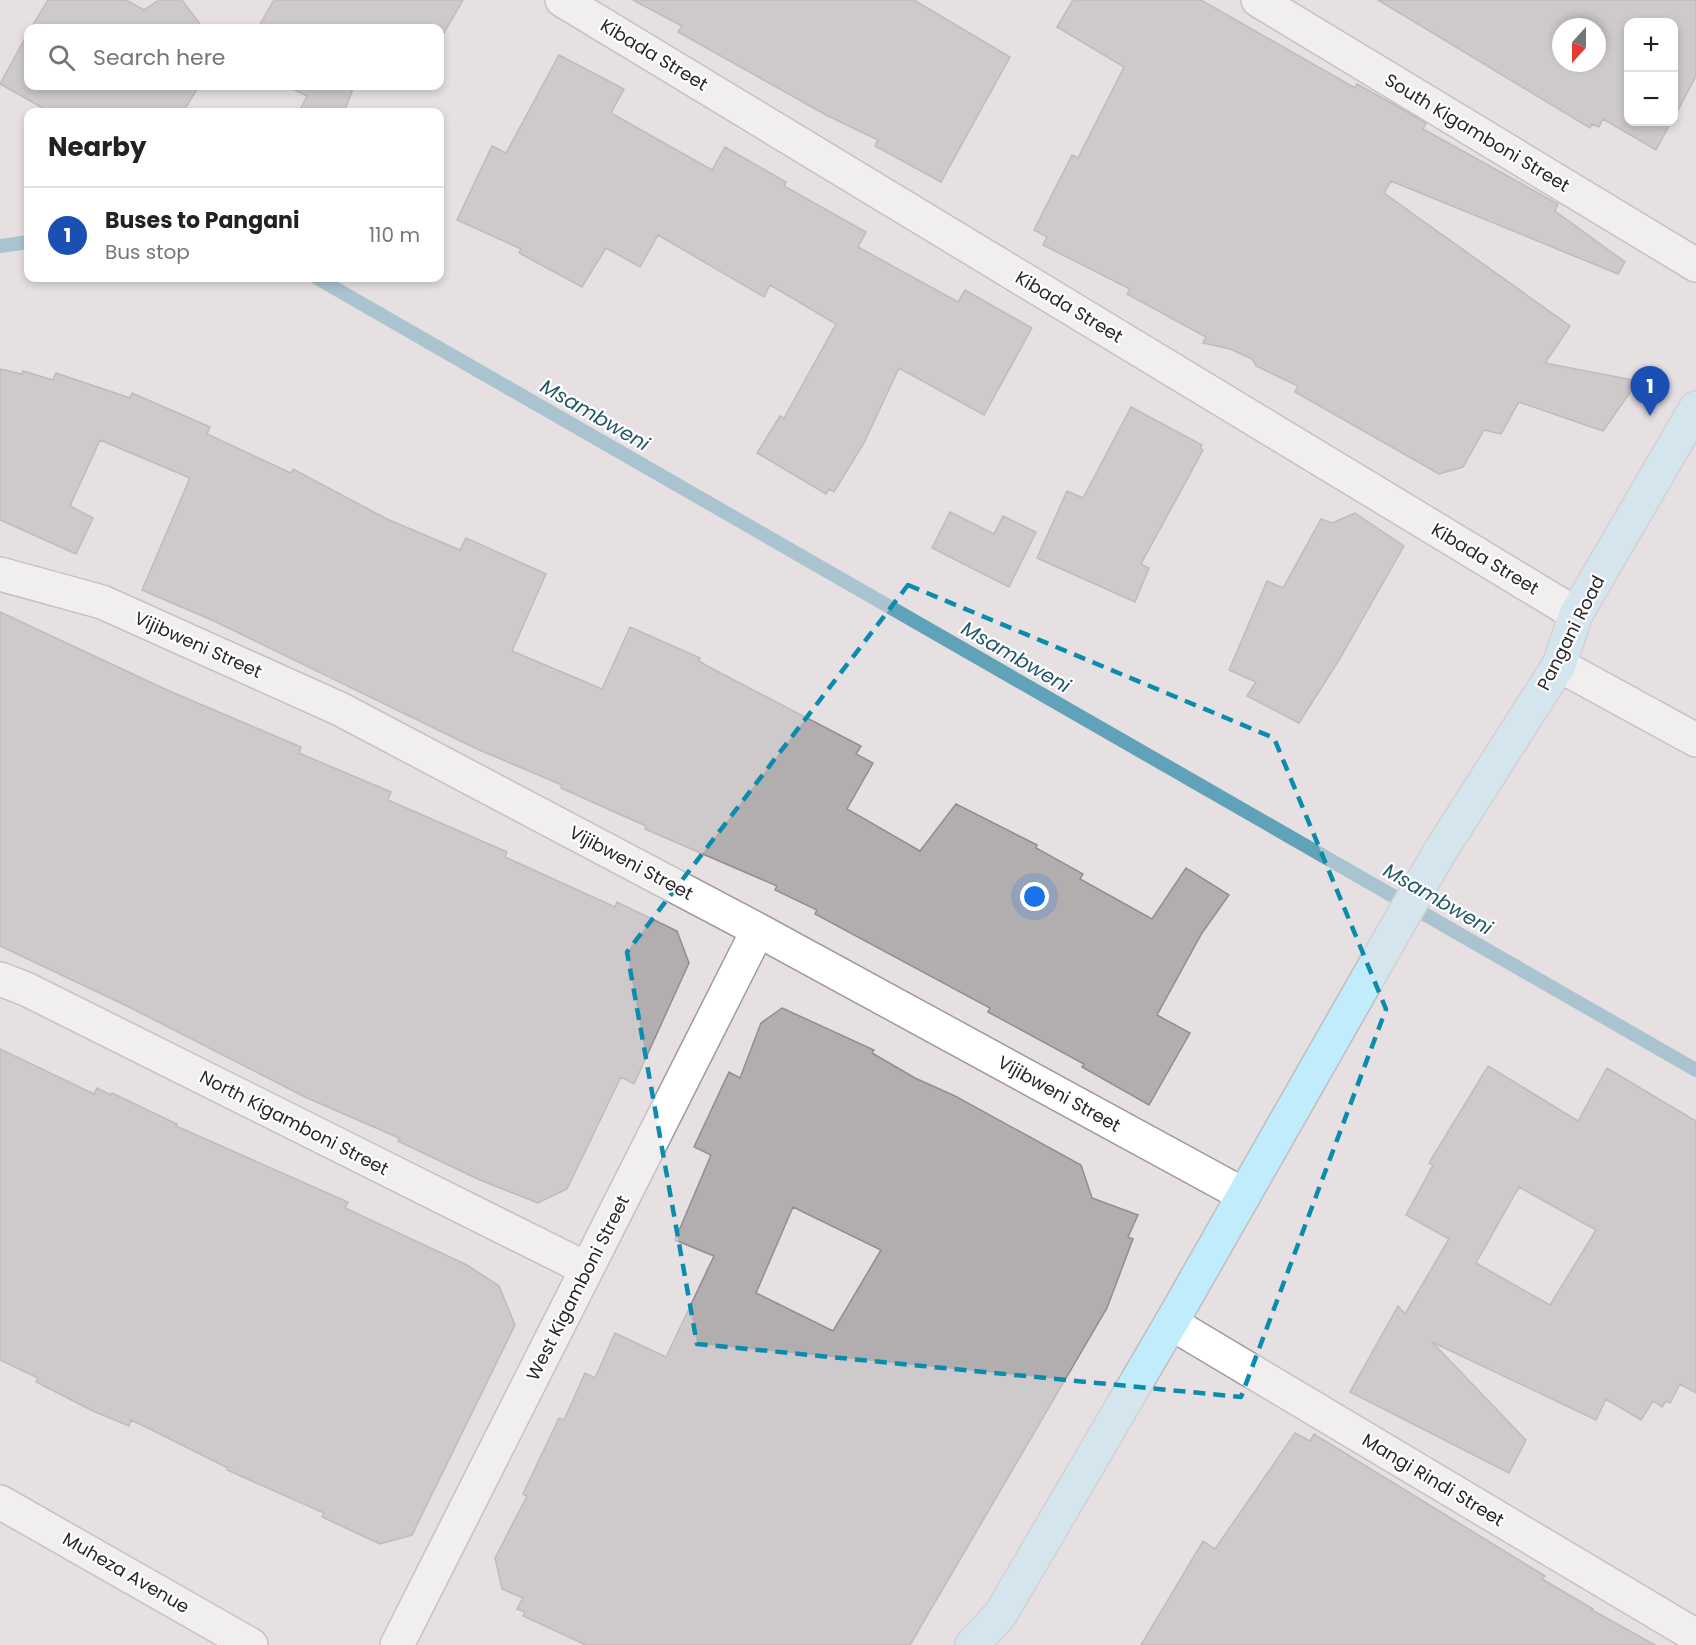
<!DOCTYPE html>
<meta charset="utf-8">
<style>
:root{--surface:#fff;--page:#f2f2f2;--text:#222;--muted:#767676;--line:#e0e0e0;--accent:#ea580c}
body{margin:0;font-family:Poppins,sans-serif;background:var(--page);color:var(--text)}
.controls{position:absolute;right:18px;top:18px;display:grid;overflow:hidden;border-radius:12px;box-shadow:0 3px 9px #0003}
.controls button{width:54px;height:54px;display:grid;place-items:center;padding:0;border:0;border-bottom:2px solid var(--line);background:var(--surface);color:var(--text);font:30px sans-serif}
.compass{position:absolute;left:1552px;top:18px;width:54px;height:54px;border-radius:50%;background:var(--surface);box-shadow:0 3px 9px #0003;rotate:201deg}
.you{position:absolute;left:1035px;top:897px;width:21px;height:21px;margin:-15px;border:4px solid #fff;border-radius:50%;background:#1a73e8;box-shadow:0 0 0 9px #1a73e833}
.badge{display:grid;place-items:center;width:39px;height:39px;border-radius:50%;background:var(--accent);color:#fff;font-size:20px;font-weight:700}
.pin{position:absolute;translate:-50% -50px;filter:drop-shadow(0 2px 3px #0008)}
.pin::after{content:'';position:absolute;top:32px;width:21px;height:18px;background:inherit;clip-path:polygon(0 0,100% 0,50% 100%)}
.list{margin:0;padding:0;list-style:none}
h2{display:flex;justify-content:space-between;align-items:center;height:78px;margin:0;padding:0 24px;font-size:26px}
h2 small{font-size:20px;font-weight:400;color:var(--muted)}
.list li{display:grid;grid-template-columns:39px 1fr auto;gap:18px;align-items:center;box-sizing:border-box;height:96px;padding:0 24px;border-top:2px solid var(--line)}
.list b{display:block;font-size:22px;white-space:nowrap}
.list p{margin:0;font-size:20px;white-space:nowrap;color:var(--muted)}
.list em{font-size:20px;font-style:normal;color:var(--muted)}
.icon{flex:none;width:33px;height:33px;fill:none;stroke:currentColor;stroke-width:2;stroke-linecap:round;stroke-linejoin:round}
.map{position:relative;flex:none;width:1696px;height:1645px;overflow:hidden}
.search{position:absolute;background:var(--surface);box-shadow:0 3px 9px #0003;left:24px;top:24px;width:420px;height:66px;display:flex;align-items:center;gap:15px;box-sizing:border-box;padding:0 21px;border-radius:12px;color:var(--muted);font-size:22px}
.panel{position:absolute;background:var(--surface);box-shadow:0 3px 9px #0003;left:24px;top:108px;width:420px;height:174px;border-radius:12px}
.map>svg:first-child{display:block}
.lines{fill:none;stroke-linecap:round;stroke-linejoin:round}
.stream{stroke:#60a2b8;stroke-width:14}
.building{fill:#b2adaf;stroke:#938d8f;stroke-width:1.5;fill-rule:evenodd}
.minor-casing{stroke:#9f9a9b;stroke-width:36}
.major-casing{stroke:#bfbebe;stroke-width:36}
.minor{stroke:#fff;stroke-width:33}
.major{stroke:#c1ecfb;stroke-width:33}
.marked{fill:none;stroke:#0a8cac;stroke-width:4.5;stroke-dasharray:12 8;stroke-linejoin:round}
.labels{text-anchor:middle;stroke-width:4.5;stroke-linejoin:round;paint-order:stroke}
.street-label{font-size:18px;fill:#292728;stroke:#fff}
.water-label{font-size:20px;font-style:italic;fill:#235869;stroke:#fff}
</style>
<div class="map">
<svg width="1696" height="1645" viewBox="0 0 1696 1645">
<rect width="100%" height="100%" fill="#e6e0e2"/>
<g class="lines">
<!-- stream -->
<path class="stream" d="M0,246L28,242
M317,278L1696,1070"/>
</g>
<!-- building -->
<path class="building" d="M48,0H126L144,10L159,0H182L203,28H31Z
M274,0H463L440,40V28H258Z
M633,0H914L1010,57L941,182L875,146L878,140L826,115L678,32L682,26Z
M1073,0H1201L1355,88L1357,84L1393,104L1426,123L1423,129L1558,204L1555,211L1625,262L1618,274L1391,181L1384,193L1570,326L1545,363L1638,381L1603,431L1519,402L1501,434L1484,430L1463,467L1439,474L1295,392L1298,386L1256,366L1252,359L1230,349L1203,343L1206,337L1127,294L1130,289L1043,245L1047,237L1034,230L1072,155L1078,158L1124,67L1057,27Z
M1378,0H1696V76L1674,118V22H1629V122H1671L1656,150L1603,119L1599,127L1592,124L1590,128ZM1561,27H1597V63H1561Z
M28,33V86H199L183,112H50L0,84Z
M559,55L624,89L611,113L712,170L725,147L786,182L784,186L866,232L858,247L958,302L965,290L1032,328L984,415L899,368L864,443L834,492L829,489L826,494L757,453L780,416L784,418L836,324L770,285L764,297L658,235L640,267L606,248L582,287L519,253L521,249L457,220L492,146L506,153Z
M287,86H354L344,112H299L307,96Z
M0,369L22,374L23,371L53,380L56,373L130,398L132,393L210,427L207,434L291,473L293,469L387,519L460,550L466,538L546,574L512,651L602,689L630,627L700,658L699,661L709,667L861,746L856,754L873,763L847,809L920,851L956,804L1037,845L1036,848L1083,874L1080,879L1152,919L1186,868L1229,895L1202,933L1157,1015L1190,1033L1149,1105L1082,1067L1084,1064L988,1012L990,1008L815,914L817,910L775,890L777,886L645,829L646,826L561,788L562,785L477,749L214,621L142,590L190,478L100,440L70,506L93,518L76,554L0,520Z
M1131,407L1202,445L1200,448L1203,450L1141,564L1149,568L1135,602L1037,558L1067,491L1083,498Z
M950,512L994,534L1003,516L1036,532L1009,587L932,548Z
M1355,513L1404,546L1339,660L1299,723L1247,696L1256,682L1229,670L1267,581L1283,588L1321,519L1332,523Z
M0,612L167,690L301,747L299,753L391,792L388,800L507,852L505,857L615,907L617,902L677,931L689,963L634,1084L621,1077L567,1189L538,1203L480,1180L398,1141L399,1138L305,1097L127,1006L0,946Z
M782,1008L874,1050L872,1053L915,1078L955,1096L1081,1165L1092,1198L1138,1215L1128,1237L1133,1239L1107,1308L910,1645H586L523,1616L525,1612L517,1609L523,1598L502,1589L495,1558L527,1496L523,1494L559,1418L564,1420L585,1373L595,1378L615,1333L666,1357L714,1256L675,1240L711,1155L694,1147L729,1072L740,1078L761,1023ZM793,1207L881,1250L833,1331L756,1293Z
M0,1049L94,1094L97,1088L111,1095L112,1093L177,1124L176,1126L348,1202L345,1208L467,1265L499,1286L515,1325L412,1535L380,1544L322,1517L324,1513L227,1470L228,1468L148,1428L131,1420L129,1426L93,1411L36,1382L38,1378L0,1360Z
M1488,1066L1578,1121L1607,1068L1696,1121V1393L1680,1384L1670,1403L1666,1401L1662,1407L1653,1401L1641,1420L1606,1399L1596,1420L1432,1342L1526,1440L1509,1473L1350,1392L1398,1306L1405,1314L1449,1239L1406,1215L1433,1165L1429,1163ZM1519,1187L1596,1230L1550,1305L1476,1263Z
M1295,1433L1310,1441L1314,1434L1545,1576L1542,1579L1593,1609L1592,1610L1655,1645H1141L1203,1541L1215,1549Z"/>
<g class="lines">
<defs>
<path id="minor" d="M562,0L1576,614
M1258,0L1696,265
M0,574L102,602L340,709L758,930L1244,1195
M1559,665L1696,740
M0,979L26,989L587,1269
M1171,1323L1696,1636
M0,1502L251,1645
M397,1645L758,930"/>
<path id="major" d="M972,1645L1000,1615L1171,1323L1439,853L1559,665L1576,614L1696,408"/>
</defs>
<!-- minor casing -->
<use href="#minor" class="minor-casing"/>
<!-- major casing -->
<use href="#major" class="major-casing"/>
<!-- minor -->
<use href="#minor" class="minor"/>
<!-- major -->
<use href="#major" class="major"/>
</g>
<!-- marked area -->
<path d="M0 0H1696V1645H0ZM908,585L1274,738L1386,1009L1241,1397L697,1344L627,952Z" fill="#e6e0e2" fill-opacity=".55" fill-rule="evenodd"/>
<path class="marked" d="M908,585L1274,738L1386,1009L1241,1397L697,1344L627,952Z"/>
<g class="labels">
<!-- street labels -->
<g class="street-label">
<text transform="translate(654 55) rotate(31)" y="6">Kibada Street</text>
<text transform="translate(1477 133) rotate(31)" y="6">South Kigamboni Street</text>
<text transform="translate(1069 307) rotate(31)" y="6">Kibada Street</text>
<text transform="translate(1485 559) rotate(31)" y="6">Kibada Street</text>
<text transform="translate(1571 633) rotate(-63)" y="6">Pangani Road</text>
<text transform="translate(198 645) rotate(24)" y="6">Vijibweni Street</text>
<text transform="translate(631 863) rotate(28)" y="6">Vijibweni Street</text>
<text transform="translate(1059 1094) rotate(29)" y="6">Vijibweni Street</text>
<text transform="translate(294 1123) rotate(27)" y="6">North Kigamboni Street</text>
<text transform="translate(578 1288) rotate(-63)" y="6">West Kigamboni Street</text>
<text transform="translate(1433 1480) rotate(31)" y="6">Mangi Rindi Street</text>
<text transform="translate(126 1573) rotate(30)" y="6">Muheza Avenue</text>
</g>
<!-- water labels -->
<g class="water-label">
<text transform="translate(595 415) rotate(30)" y="7">Msambweni</text>
<text transform="translate(1016 657) rotate(30)" y="7">Msambweni</text>
<text transform="translate(1438 899) rotate(30)" y="7">Msambweni</text>
</g>
</g>
</svg>
<div class="controls">
<button>+</button>
<button>−</button>
</div>
<svg class="compass" viewBox="-18 -18 36 36"><path d="M0-13l5 13h-10z" fill="#e53935"/><path d="M0 13l5-13h-10z" fill="#767676"/></svg>
<div class="you"></div>
<div class="pin badge" style="left:1650px;top:416px;background:#1a4fb4">1</div>
<div class="search"><svg class="icon" aria-label="search" viewBox="0 0 24 24"><circle cx="10" cy="10" r="6"/><path d="M15 15l6 6"/></svg>Search here</div>
<section class="panel">
<h2>Nearby<small></small></h2>
<ul class="list">
<li><span class="badge" style="background:#1a4fb4">1</span><div><b>Buses to Pangani</b><p>Bus stop</p></div><em>110 m</em></li>
</ul>
</section>
</div>
